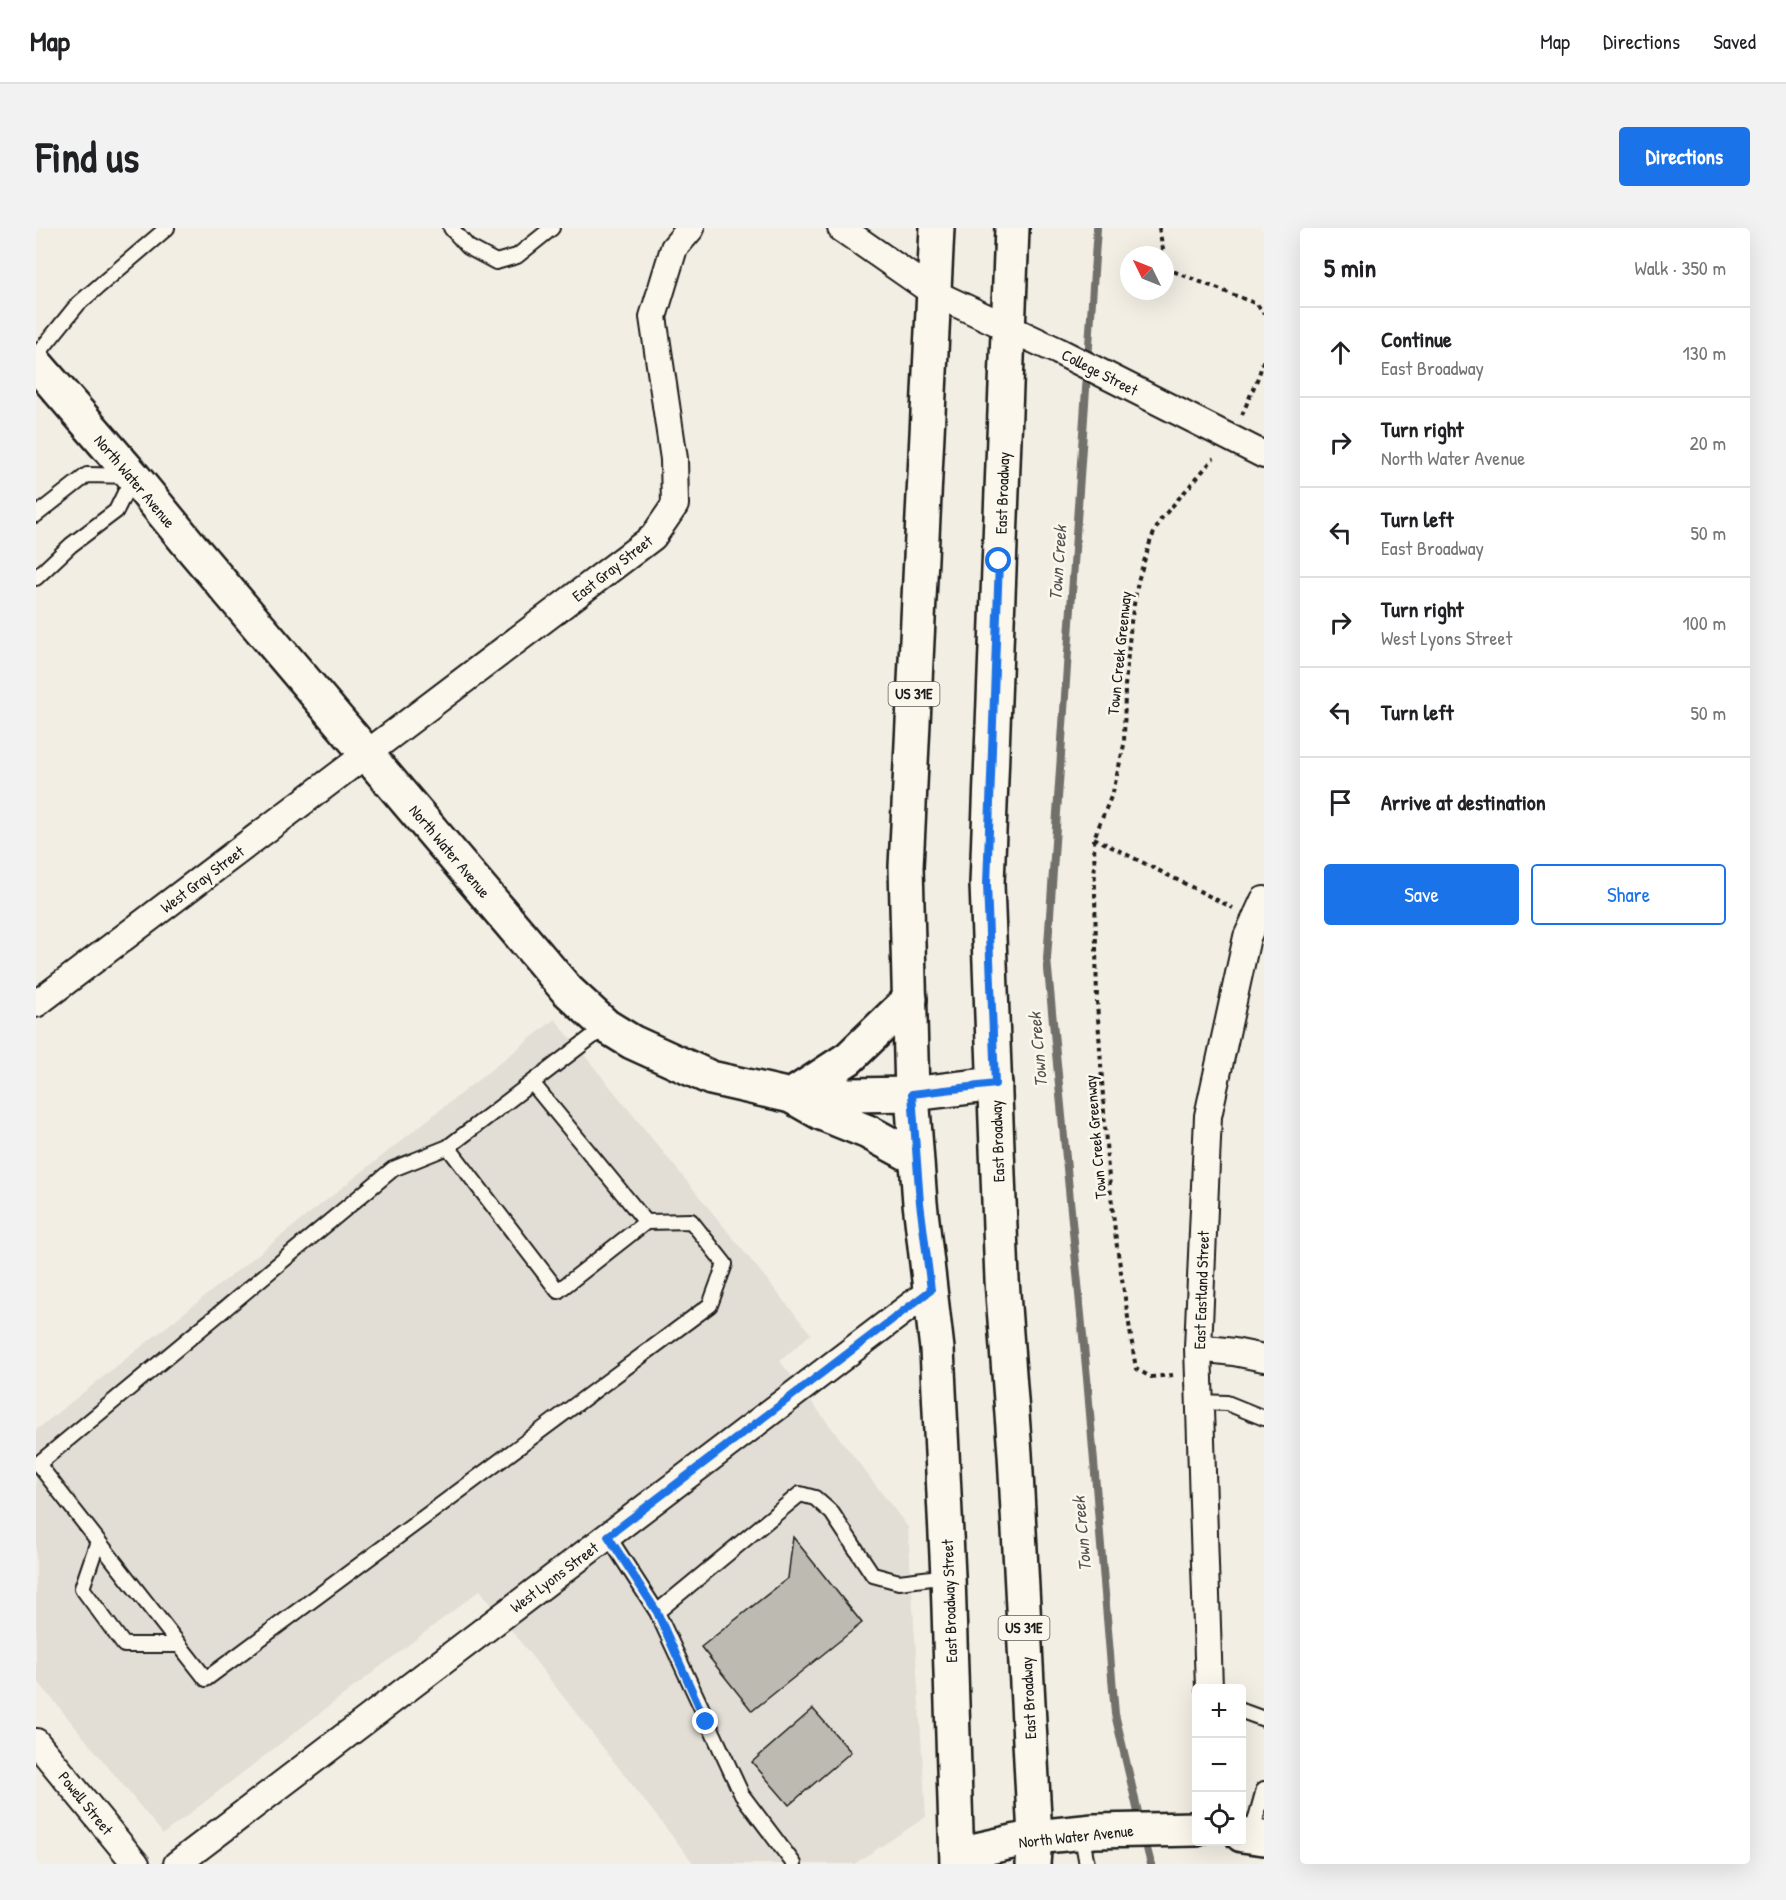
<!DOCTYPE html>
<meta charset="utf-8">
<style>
:root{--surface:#fff;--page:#f2f2f2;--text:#202124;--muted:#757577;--line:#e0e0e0;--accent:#1a73e8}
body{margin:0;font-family:"Patrick Hand",sans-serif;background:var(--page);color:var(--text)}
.controls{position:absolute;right:18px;bottom:18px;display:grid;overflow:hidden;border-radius:6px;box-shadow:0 6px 24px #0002}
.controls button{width:54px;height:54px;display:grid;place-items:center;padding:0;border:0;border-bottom:2px solid var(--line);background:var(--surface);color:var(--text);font:30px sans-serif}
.compass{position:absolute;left:1084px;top:18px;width:54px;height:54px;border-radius:50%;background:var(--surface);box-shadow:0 6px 24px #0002;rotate:313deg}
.stop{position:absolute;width:18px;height:18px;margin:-14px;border:4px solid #1a73e8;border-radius:50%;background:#fff}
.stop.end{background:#1a73e8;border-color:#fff;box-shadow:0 2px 6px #0008}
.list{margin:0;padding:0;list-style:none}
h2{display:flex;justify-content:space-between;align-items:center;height:78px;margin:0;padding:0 24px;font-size:26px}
h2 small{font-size:20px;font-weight:400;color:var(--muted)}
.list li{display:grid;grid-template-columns:39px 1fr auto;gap:18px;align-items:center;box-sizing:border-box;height:90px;padding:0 24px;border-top:2px solid var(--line)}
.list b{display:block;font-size:22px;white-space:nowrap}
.list p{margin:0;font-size:20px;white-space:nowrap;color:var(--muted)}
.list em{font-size:20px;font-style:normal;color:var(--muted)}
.actions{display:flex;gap:12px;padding:18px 24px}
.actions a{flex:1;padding:14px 0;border:2px solid var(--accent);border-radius:6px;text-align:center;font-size:21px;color:var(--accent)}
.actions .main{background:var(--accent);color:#fff}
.icon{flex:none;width:33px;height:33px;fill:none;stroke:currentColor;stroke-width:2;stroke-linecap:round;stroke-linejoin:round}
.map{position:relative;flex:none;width:1228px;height:1636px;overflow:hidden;border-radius:6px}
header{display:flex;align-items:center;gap:36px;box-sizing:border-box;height:84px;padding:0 30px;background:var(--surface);border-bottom:2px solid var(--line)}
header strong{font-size:28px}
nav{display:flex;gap:33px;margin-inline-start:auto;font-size:21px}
.intro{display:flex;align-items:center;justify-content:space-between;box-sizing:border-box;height:144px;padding:0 36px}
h1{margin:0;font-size:42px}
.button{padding:15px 27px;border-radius:6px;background:var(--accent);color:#fff;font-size:21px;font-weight:700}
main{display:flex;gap:36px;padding:0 36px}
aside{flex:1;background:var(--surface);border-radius:6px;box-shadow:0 6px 24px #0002}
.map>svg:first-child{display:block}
.built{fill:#e2ded5}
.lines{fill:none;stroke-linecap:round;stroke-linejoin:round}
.stream{stroke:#716f6b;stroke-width:8}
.building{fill:#bdbab1;stroke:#1c1c1c;stroke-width:1.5}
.service-casing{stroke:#1c1c1c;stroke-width:18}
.minor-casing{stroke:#1c1c1c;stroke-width:30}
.secondary-casing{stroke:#1c1c1c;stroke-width:38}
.primary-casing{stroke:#1c1c1c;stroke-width:38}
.path{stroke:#1c1c1c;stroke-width:4;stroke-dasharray:4.5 4.5;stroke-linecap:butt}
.service{stroke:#fbf7ec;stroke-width:14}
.minor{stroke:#fbf7ec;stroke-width:26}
.secondary{stroke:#fbf7ec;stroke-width:33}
.primary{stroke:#fbf7ec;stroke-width:33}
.route{stroke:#1a73e8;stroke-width:8}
.labels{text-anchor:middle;stroke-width:5;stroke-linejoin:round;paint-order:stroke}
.shield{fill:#fbf7ec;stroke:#5f5e5a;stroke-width:1.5}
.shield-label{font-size:15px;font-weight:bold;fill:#1c1c1c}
.street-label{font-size:16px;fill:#1c1c1c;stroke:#fbf7ec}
.water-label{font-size:18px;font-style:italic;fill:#545351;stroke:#fbf7ec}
</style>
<header>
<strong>Map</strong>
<nav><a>Map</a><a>Directions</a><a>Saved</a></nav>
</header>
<div class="intro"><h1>Find us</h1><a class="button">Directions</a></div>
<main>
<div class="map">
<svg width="1228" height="1636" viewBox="0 0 1228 1636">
<rect width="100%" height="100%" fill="#f2eee4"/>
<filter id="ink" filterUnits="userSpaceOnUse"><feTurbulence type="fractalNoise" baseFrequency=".0167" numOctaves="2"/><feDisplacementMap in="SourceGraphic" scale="12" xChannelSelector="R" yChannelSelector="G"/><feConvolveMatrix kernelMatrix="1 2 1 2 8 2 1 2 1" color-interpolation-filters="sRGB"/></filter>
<g filter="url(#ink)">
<!-- built -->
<path class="built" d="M519,791L775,1106L744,1133L872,1299L890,1589L818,1636H658L444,1362L127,1606L0,1451V1202Z"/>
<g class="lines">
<!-- stream -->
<path class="stream" d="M1061,0L1011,731L1051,1150L1079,1486L1105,1597
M1108,1609L1115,1636"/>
</g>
<!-- building -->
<path class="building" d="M757,1309L826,1395L716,1483L665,1419L752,1350Z
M777,1481L815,1524L753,1577L716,1534Z"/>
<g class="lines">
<defs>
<path id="service" d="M415,0L432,19L460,34L481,28L516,0
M0,128L42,76L131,0
M0,287L51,247L97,248L80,283L35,317L0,350
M497,856L610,994L655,993L689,1036L674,1077L170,1451L2,1236L357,941L412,919L570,798
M412,919L522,1063L610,994
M1163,1174L1191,1175L1228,1190
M572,1308L621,1384
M62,1313L46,1360L88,1417H143
M1206,1483L1228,1491
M1045,1604L1051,1636
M1215,1608L1228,1561
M758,1636L706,1567L621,1384L764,1266L779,1270L796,1285L837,1347L863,1354L912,1348"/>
<path id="minor" d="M805,0L898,65L1022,123L1228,227
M0,776L617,309L639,277L638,231L617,89L638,20L655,0
M1162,1120L1198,1124L1228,1130
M1173,1460L1162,1120L1172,888L1211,709L1228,672
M0,1514L100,1636
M141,1636L895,1062"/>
<path id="secondary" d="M0,136L97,248L156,320L531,762L570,798L596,814L675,850L755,868L876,866L959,856
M755,868L813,830L874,771
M1206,1607L1228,1610
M922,1626L999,1609L1058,1603L1160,1601"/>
<path id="primary" d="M901,0L870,639L876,866L884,975L901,1121L912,1348L921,1636
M976,0L951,656L966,1052L979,1226L999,1609L997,1636
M755,868L785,885L832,904L880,930"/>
</defs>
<!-- service casing -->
<use href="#service" class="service-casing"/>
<!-- minor casing -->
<use href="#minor" class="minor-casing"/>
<!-- secondary casing -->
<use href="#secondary" class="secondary-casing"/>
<!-- primary casing -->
<use href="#primary" class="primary-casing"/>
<!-- path -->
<path class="path" d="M1123,0L1128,27
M1129,29L1134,42L1221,76L1228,86
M1206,187L1223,147L1228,130
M1058,610L1197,680
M1137,1147L1115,1149L1100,1141L1080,1012L1071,931L1061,774L1058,610L1077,564L1088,517L1089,458L1095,394L1102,353L1115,311L1125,291L1178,230"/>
<!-- service -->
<use href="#service" class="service"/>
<!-- minor -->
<use href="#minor" class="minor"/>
<!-- secondary -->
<use href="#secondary" class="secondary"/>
<!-- primary -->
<use href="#primary" class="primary"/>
</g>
</g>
<g class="lines" filter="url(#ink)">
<!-- route -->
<path class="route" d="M670,1494L621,1384L572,1308L895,1062L884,975L876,866L959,856L951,656L963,333"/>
</g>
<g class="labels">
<!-- shield labels -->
<g class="shield">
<rect x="852.5" y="454" width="51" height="24" rx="4.5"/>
<rect x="962.5" y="1388" width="51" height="24" rx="4.5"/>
</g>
<g class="shield-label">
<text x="878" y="471">US 31E</text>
<text x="988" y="1405">US 31E</text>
</g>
<!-- street labels -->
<g class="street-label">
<text transform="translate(1064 144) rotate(27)" y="6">College Street</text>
<text transform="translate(99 253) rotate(50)" y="6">North Water Avenue</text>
<text transform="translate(966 265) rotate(-88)" y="6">East Broadway</text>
<text transform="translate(576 340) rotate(-38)" y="6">East Gray Street</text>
<text transform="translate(1083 425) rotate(-84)" y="6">Town Creek Greenway</text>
<text transform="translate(414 623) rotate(50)" y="6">North Water Avenue</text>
<text transform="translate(166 651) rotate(-37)" y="6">West Gray Street</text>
<text transform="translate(1059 909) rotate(-95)" y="6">Town Creek Greenway</text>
<text transform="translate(961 913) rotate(-92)" y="6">East Broadway</text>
<text transform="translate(1165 1062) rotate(-88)" y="6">East Eastland Street</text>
<text transform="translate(518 1349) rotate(-37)" y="6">West Lyons Street</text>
<text transform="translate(913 1373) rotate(-92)" y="6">East Broadway Street</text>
<text transform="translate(992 1470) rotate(-93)" y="6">East Broadway</text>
<text transform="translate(50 1575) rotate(51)" y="6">Powell Street</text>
<text transform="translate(1040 1608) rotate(-6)" y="6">North Water Avenue</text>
</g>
<!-- water labels -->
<g class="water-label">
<text transform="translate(1022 335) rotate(-86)" y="6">Town Creek</text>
<text transform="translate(1002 822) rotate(-95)" y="6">Town Creek</text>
<text transform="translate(1046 1306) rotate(-95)" y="6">Town Creek</text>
</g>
</g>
</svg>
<div class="controls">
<button>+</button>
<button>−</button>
<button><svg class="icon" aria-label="locate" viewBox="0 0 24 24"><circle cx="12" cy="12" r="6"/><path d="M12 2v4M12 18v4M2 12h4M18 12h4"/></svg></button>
</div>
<svg class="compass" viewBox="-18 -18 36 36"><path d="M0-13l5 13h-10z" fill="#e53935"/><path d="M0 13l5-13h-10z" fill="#757577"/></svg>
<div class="stop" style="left:963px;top:333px"></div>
<div class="stop end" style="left:670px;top:1494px"></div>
</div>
<aside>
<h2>5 min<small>Walk · 350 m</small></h2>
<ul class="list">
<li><svg class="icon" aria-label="ahead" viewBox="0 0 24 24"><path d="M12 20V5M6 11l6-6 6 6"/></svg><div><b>Continue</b><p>East Broadway</p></div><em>130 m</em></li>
<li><svg class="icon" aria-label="right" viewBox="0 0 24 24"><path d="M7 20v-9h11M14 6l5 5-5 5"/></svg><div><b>Turn right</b><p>North Water Avenue</p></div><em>20 m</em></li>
<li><svg class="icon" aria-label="left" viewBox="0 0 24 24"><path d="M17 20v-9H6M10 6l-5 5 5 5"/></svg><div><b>Turn left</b><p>East Broadway</p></div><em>50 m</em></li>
<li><svg class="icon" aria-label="right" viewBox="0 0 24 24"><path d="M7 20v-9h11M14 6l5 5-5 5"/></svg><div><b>Turn right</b><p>West Lyons Street</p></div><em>100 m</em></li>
<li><svg class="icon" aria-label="left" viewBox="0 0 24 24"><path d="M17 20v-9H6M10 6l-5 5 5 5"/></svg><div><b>Turn left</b></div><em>50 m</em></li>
<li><svg class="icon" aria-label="arrive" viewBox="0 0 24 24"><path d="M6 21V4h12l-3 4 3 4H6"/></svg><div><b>Arrive at destination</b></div></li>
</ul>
<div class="actions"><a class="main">Save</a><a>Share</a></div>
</aside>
</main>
